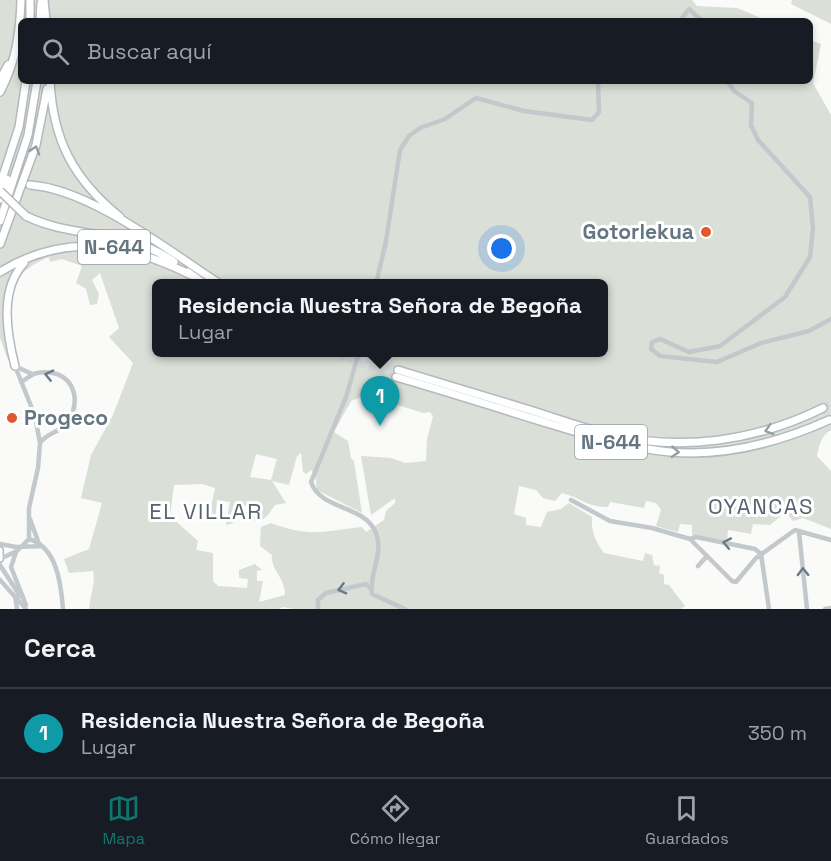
<!DOCTYPE html>
<html lang="es">
<meta charset="utf-8">
<style>
:root{--surface:#171b24;--page:#20242c;--text:#f1f3f6;--muted:#9ea1a6;--line:#363941;--accent:#0f766e}
body{margin:0;font-family:"Space Grotesk",sans-serif;background:var(--page);color:var(--text)}
.you{position:absolute;left:502px;top:249px;width:21px;height:21px;margin:-15px;border:4px solid #fff;border-radius:50%;background:#1a73e8;box-shadow:0 0 0 9px #1a73e833}
.badge{display:grid;place-items:center;width:39px;height:39px;border-radius:50%;background:var(--accent);color:#fff;font-size:20px;font-weight:700}
.pin{position:absolute;translate:-50% -50px;filter:drop-shadow(0 2px 3px #0008)}
.pin::after{content:'';position:absolute;top:32px;width:21px;height:18px;background:inherit;clip-path:polygon(0 0,100% 0,50% 100%)}
.popup{position:absolute;left:152px;top:279px;width:456px;height:78px;box-sizing:border-box;display:grid;place-content:center;border-radius:9px;background:var(--surface);filter:drop-shadow(0 2px 4px #0005);font-size:20px;white-space:nowrap;color:var(--muted)}
.popup b{font-size:22px;color:var(--text)}
.popup::after{content:'';position:absolute;left:50%;top:100%;margin-left:-12px;border:12px solid transparent;border-top-color:var(--surface)}
.list{margin:0;padding:0;list-style:none}
h2{display:flex;justify-content:space-between;align-items:center;height:78px;margin:0;padding:0 24px;font-size:26px}
h2 small{font-size:20px;font-weight:400;color:var(--muted)}
.list li{display:grid;grid-template-columns:39px 1fr auto;gap:18px;align-items:center;box-sizing:border-box;height:90px;padding:0 24px;border-top:2px solid var(--line)}
.list b{display:block;font-size:22px;white-space:nowrap}
.list p{margin:0;font-size:20px;white-space:nowrap;color:var(--muted)}
.list em{font-size:20px;font-style:normal;color:var(--muted)}
.icon{flex:none;width:33px;height:33px;fill:none;stroke:currentColor;stroke-width:2;stroke-linecap:round;stroke-linejoin:round}
.map{position:relative;flex:none;width:831px;height:609px;overflow:hidden}
.search{position:absolute;background:var(--surface);box-shadow:0 3px 9px #0003;left:18px;right:18px;top:18px;height:66px;display:flex;align-items:center;gap:15px;box-sizing:border-box;padding:0 21px;border-radius:9px;color:var(--muted);font-size:22px}
.sheet{height:168px;background:var(--surface)}
nav{display:flex;justify-content:space-around;align-items:center;box-sizing:border-box;height:84px;border-top:2px solid var(--line);background:var(--surface);font-size:16px;color:var(--muted)}
nav a{display:grid;justify-items:center;gap:3px}
nav .on{color:var(--accent)}
.map>svg:first-child{display:block}
.green{fill:#dadfd7;fill-rule:evenodd}
.lines{fill:none;stroke-linecap:round;stroke-linejoin:round}
.highway-tunnel{stroke:#d5d9db;stroke-width:7;stroke-dasharray:7 3.5;stroke-linecap:butt}
.major-casing{stroke:#b5babe;stroke-width:8}
.highway-casing{stroke:#b4b9bd;stroke-width:10}
.minor{stroke:#c3c8cc;stroke-width:4.5}
.major{stroke:#fff;stroke-width:5}
.highway{stroke:#fff;stroke-width:7}
.highway-bridge-casing{stroke:#b4b9bd;stroke-width:10;stroke-linecap:butt}
.highway-bridge{stroke:#fff;stroke-width:7}
.oneway{stroke:#939fa8}
.oneway2{stroke:#6a7a87}
.poi-dot{fill:#e4572e;stroke:#fff;stroke-width:2}
.labels{text-anchor:middle;stroke-width:6;stroke-linejoin:round;paint-order:stroke}
.shield{fill:#fff;stroke:#939fa8;stroke-width:1.5}
.shield-label{font-size:20px;font-weight:bold;fill:#657683}
.poi-label{font-size:21px;font-weight:bold;fill:#657683;stroke:#fff;text-anchor:end}
.neighbourhood-label{font-size:22px;letter-spacing:1.5px;fill:#57646e;stroke:#fff}
</style>
<div class="map">
<svg width="831" height="609" viewBox="0 0 831 609">
<rect width="100%" height="100%" fill="#fafaf8"/>
<!-- green -->
<path class="green" d="M0,0H692L697,6L737,8L768,21H21V81H810V40L821,44L813,83L831,115V430C821,435 819,446 817,456L831,471V529L803,518L793,521L786,512L770,525L753,524L751,534L728,530L727,541L692,535V525L680,524L678,532L656,526L661,510L656,503L646,501L644,508L610,502L608,507C586,507 582,498 562,493L555,501L543,498L536,490L519,486L514,514L526,518V525L541,527L547,512L561,509L569,503L592,517C591,531 595,541 604,553L643,561L645,553L652,555L654,565L660,566L659,573L664,575V584L669,585L685,606L681,609H293L283,607L279,609H89C90,596 96,583 93,571L69,573L64,559L89,549L102,503L81,498L91,455L113,415L133,363L109,337L119,328L100,273L92,280L99,294L97,304L90,305L86,289L76,283L82,266L62,259L50,262L49,257C0,277 4,309 16,357L8,360L0,338ZM156,284H604V352H156ZM366,395L423,413L430,412L433,416L427,439L426,461L405,463L391,458L361,456L371,515L395,498V503L386,511L384,520L366,532L362,527C324,531 311,538 271,523L261,527L260,546L272,555C270,569 285,577 285,595L259,602L263,581H257V571L262,570L255,564L239,570V578L248,579L247,588L218,586L213,581V553L196,550L198,541L170,516L174,485L202,484L215,488L208,522H215L217,500L230,502L226,525L233,523L235,510L240,505L253,507L251,521C266,521 267,516 275,505L286,503L272,481L289,485L297,456L301,453L303,472L306,474L311,470L315,475L317,490L362,513L354,461L351,458L348,441L334,432L351,401ZM256,454L277,459L271,480L250,477Z
M792,0H831V24L791,4Z"/>
<g class="lines">
<!-- highway-tunnel -->
<path class="highway-tunnel" d="M329,352L396,377
M347,352L398,370
M823,408L831,401"/>
<defs>
<path id="major" d="M0,550V559"/>
<path id="highway" d="M44,0L46,21
M30,21V0
M40,21L41,3
M0,80L8,65
M50,81C53,140 73,179 120,217
M0,92C16,62 20,33 21,0
M0,185L19,127L26,81
M30,185C90,189 169,251 220,284
M0,199L7,179
M26,216C75,240 125,227 174,262
M0,221L28,135L37,81
M0,244L36,145L47,89
M0,272C65,232 127,243 191,275
M188,272L205,284
M15,366C6,331 0,289 24,263
M398,370C442,383 486,397 530,410C556,418 582,428 609,434C681,452 756,441 823,408
M396,377C448,392 498,408 550,424C589,436 628,448 670,452C725,457 780,442 829,420"/>
</defs>
<!-- major casing -->
<use href="#major" class="major-casing"/>
<!-- highway casing -->
<use href="#highway" class="highway-casing"/>
<!-- minor -->
<path class="minor" d="M680,21L689,9L702,21
M727,81L734,91L752,103L751,125L758,140L810,197L813,228L810,257L785,297L720,346L689,352L660,339L652,342L651,349L660,356L717,362L761,343L809,331L831,319
M376,284L386,241L400,150L409,136L420,128L445,119L476,98L524,111L592,120L599,112L598,81
M359,352L346,397L311,482C321,511 364,504 376,533C384,553 369,573 372,594L405,609
M15,366L32,374
M21,382C27,379 31,374 37,373C68,367 84,394 69,420C63,432 47,432 40,443
M571,500L610,521L652,528L690,539L696,537L755,549L761,554
M30,519L39,544
M799,532L807,609
M29,539C57,547 61,584 63,609
M690,539L732,581L736,582L756,558L795,530L831,540
M0,544L16,547L42,546
M16,552L11,567L26,605
M761,554L769,609
M0,559L17,551L29,539V508L38,468L40,443L35,416L15,366
M0,565L20,596
M698,566L707,556
M0,580L26,609
M15,596L17,609
M318,609V600L326,593L366,584L371,589
M825,609L831,608"/>
<!-- major -->
<use href="#major" class="major"/>
<!-- highway -->
<use href="#highway" class="highway"/>
<defs>
<path id="highway-bridge" d="M0,191L26,216"/>
</defs>
<!-- highway-bridge casing -->
<use href="#highway-bridge" class="highway-bridge-casing"/>
<!-- highway-bridge -->
<use href="#highway-bridge" class="highway-bridge"/>
</g>
<!-- one-way arrows -->
<defs><path id="oneway-chevron" d="M-2-3.5L2.5 0L-2 3.5" fill="none" stroke-width="1.6" stroke-linecap="round" stroke-linejoin="round" transform="scale(1.5)"/></defs>
<g class="oneway">
<use href="#oneway-chevron" transform="translate(35 150) rotate(-73)"/>
<use href="#oneway-chevron" transform="translate(769 430) rotate(163)"/>
<use href="#oneway-chevron" transform="translate(675 452) rotate(3)"/>
</g>
<g class="oneway2">
<use href="#oneway-chevron" transform="translate(49 375) rotate(-167)"/>
<use href="#oneway-chevron" transform="translate(727 543) rotate(-169)"/>
<use href="#oneway-chevron" transform="translate(803 572) rotate(-91)"/>
<use href="#oneway-chevron" transform="translate(342 589) rotate(166)"/>
</g>
<!-- markers -->
<g class="poi-dot">
<circle cx="706" cy="232" r="6"/>
<circle cx="12" cy="418" r="6"/>
</g>
<g class="labels">
<!-- shield labels -->
<g class="shield">
<rect x="78" y="230" width="72" height="34" rx="4.5"/>
<rect x="575" y="425" width="72" height="34" rx="4.5"/>
</g>
<g class="shield-label">
<text x="114" y="254">N-644</text>
<text x="611" y="449">N-644</text>
</g>
<!-- poi labels -->
<g class="poi-label">
<text x="694" y="239">Gotorlekua</text>
<text x="24" y="425" text-anchor="start">Progeco</text>
</g>
<!-- neighbourhood labels -->
<g class="neighbourhood-label">
<text x="761" y="514">OYANCAS</text>
<text x="206" y="519">EL VILLAR</text>
</g>
</g>
</svg>
<div class="you"></div>
<div class="pin badge" style="left:380px;top:426px;background:#0f9aa8">1</div>
<div class="popup"><b>Residencia Nuestra Señora de Begoña</b>Lugar</div>
<div class="search"><svg class="icon" aria-label="search" viewBox="0 0 24 24"><circle cx="10" cy="10" r="6"/><path d="M15 15l6 6"/></svg>Buscar aquí</div>
</div>
<section class="sheet">
<h2>Cerca<small></small></h2>
<ul class="list">
<li><span class="badge" style="background:#0f9aa8">1</span><div><b>Residencia Nuestra Señora de Begoña</b><p>Lugar</p></div><em>350 m</em></li>
</ul>
</section>
<nav>
<a class="on"><svg class="icon" aria-label="map" viewBox="0 0 24 24"><path d="M3 6l6-2 6 2 6-2v14l-6 2-6-2-6 2zM9 4v14M15 6v14"/></svg>Mapa</a>
<a><svg class="icon" aria-label="directions" viewBox="0 0 24 24"><path d="M12 3l9 9-9 9-9-9zM9 14v-3h6M13 9l2 2-2 2"/></svg>Cómo llegar</a>
<a><svg class="icon" aria-label="saved" viewBox="0 0 24 24"><path d="M7 4h10v16l-5-4-5 4z"/></svg>Guardados</a>
</nav>
